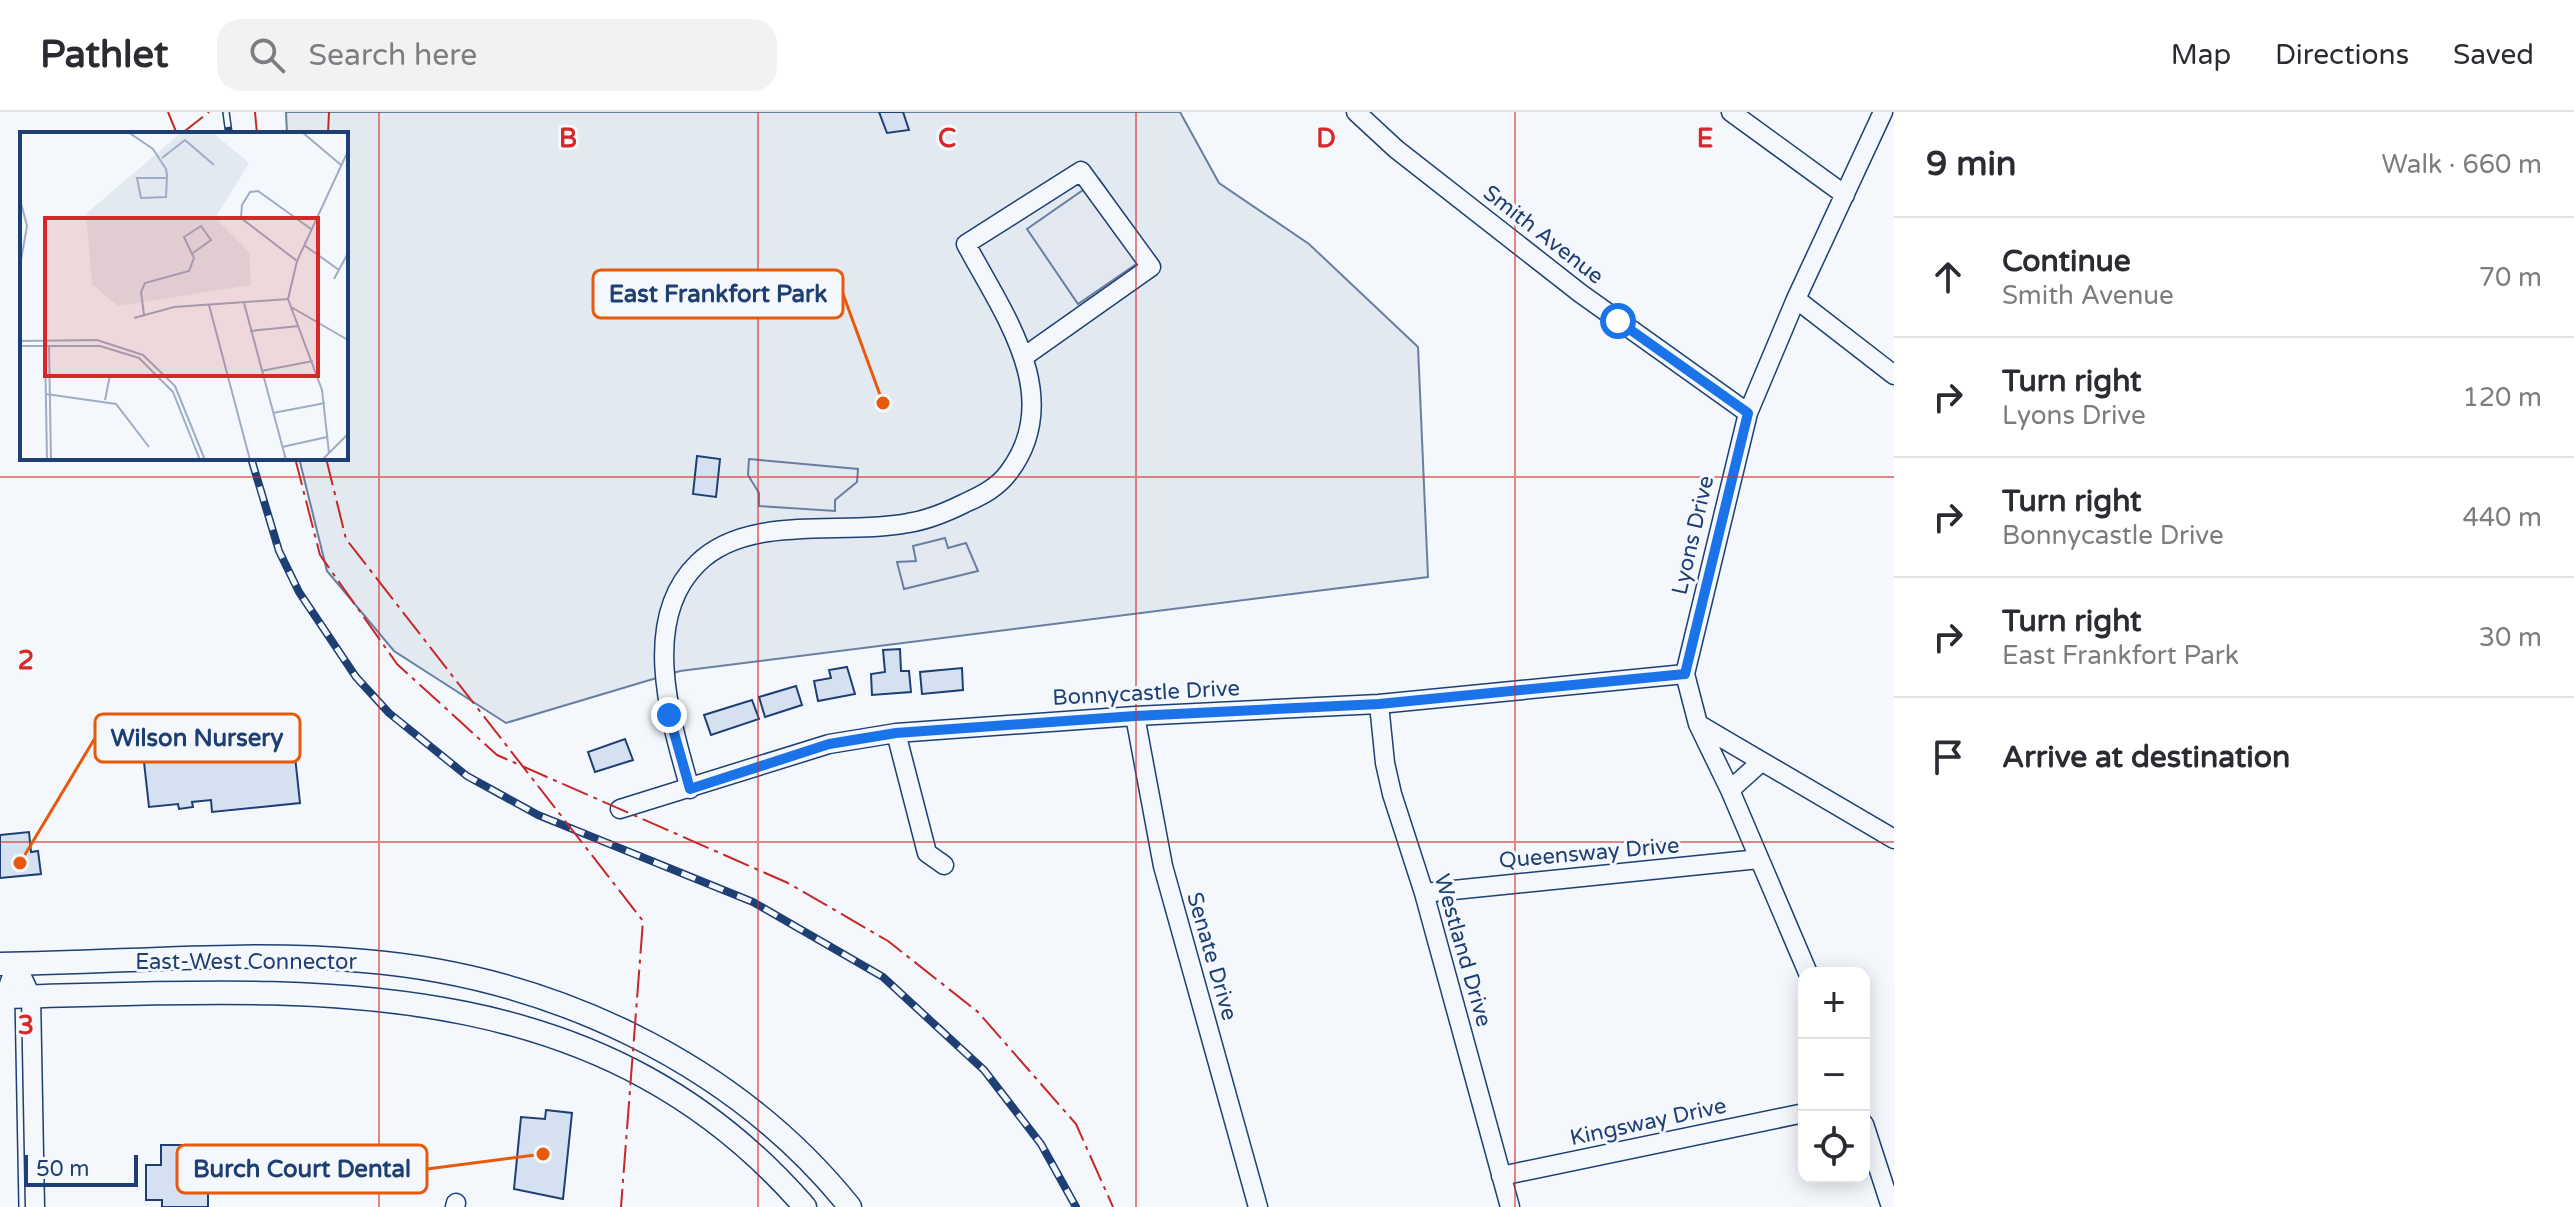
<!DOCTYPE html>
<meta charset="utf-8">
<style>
:root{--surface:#fff;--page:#f2f2f3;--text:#2b2b33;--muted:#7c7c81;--line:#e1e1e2}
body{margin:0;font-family:"Varela Round",sans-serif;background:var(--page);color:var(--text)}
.controls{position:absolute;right:24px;bottom:24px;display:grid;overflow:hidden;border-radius:16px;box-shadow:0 4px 20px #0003}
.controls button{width:72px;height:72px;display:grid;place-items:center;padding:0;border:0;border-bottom:2px solid var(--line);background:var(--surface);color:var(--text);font:40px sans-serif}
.scale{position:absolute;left:24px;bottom:20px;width:114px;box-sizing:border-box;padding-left:8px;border:4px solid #1d3f73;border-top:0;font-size:22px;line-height:28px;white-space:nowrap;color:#1d3f73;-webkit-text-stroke:6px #f4f7fb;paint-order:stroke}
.stop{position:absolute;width:24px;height:24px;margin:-18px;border:6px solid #1a73e8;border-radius:50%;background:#fff}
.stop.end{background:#1a73e8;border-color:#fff;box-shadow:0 2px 8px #0008}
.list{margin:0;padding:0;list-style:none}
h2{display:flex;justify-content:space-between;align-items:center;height:104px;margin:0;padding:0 32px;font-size:34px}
h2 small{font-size:26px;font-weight:400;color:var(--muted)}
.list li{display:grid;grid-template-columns:52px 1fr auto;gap:24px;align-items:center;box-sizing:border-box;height:120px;padding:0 32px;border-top:2px solid var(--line)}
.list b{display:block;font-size:30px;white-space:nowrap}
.list p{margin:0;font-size:26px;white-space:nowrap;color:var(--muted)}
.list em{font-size:26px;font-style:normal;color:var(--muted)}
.icon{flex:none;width:44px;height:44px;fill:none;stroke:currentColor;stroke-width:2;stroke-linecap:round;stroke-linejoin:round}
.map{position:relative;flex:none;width:1894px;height:1095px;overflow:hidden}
header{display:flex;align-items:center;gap:48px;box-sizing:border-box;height:112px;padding:0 40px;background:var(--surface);border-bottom:2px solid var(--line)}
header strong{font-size:38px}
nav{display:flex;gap:44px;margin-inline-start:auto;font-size:28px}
.search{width:560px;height:72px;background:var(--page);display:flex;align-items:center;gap:20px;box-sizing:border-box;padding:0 28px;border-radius:24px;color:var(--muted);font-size:30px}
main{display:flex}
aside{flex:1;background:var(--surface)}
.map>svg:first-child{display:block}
.green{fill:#e3e9f0;stroke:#687fa3;stroke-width:2}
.parking{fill:#e3e8f0;stroke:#687fa3;stroke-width:2}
.building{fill:#d5e0f0;stroke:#1d3f73;stroke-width:2}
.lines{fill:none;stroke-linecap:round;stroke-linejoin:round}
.minor-casing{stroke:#1d3f73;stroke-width:21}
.major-casing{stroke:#1d3f73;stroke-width:25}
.minor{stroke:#f4f7fb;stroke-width:18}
.major{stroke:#f4f7fb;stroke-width:22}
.rail-casing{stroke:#1d3f73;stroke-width:8}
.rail{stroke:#f4f7fb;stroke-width:5;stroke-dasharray:15;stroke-linecap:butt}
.power{stroke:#c62828;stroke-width:2;stroke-dasharray:28 6 4 6;stroke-linecap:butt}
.route{stroke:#1a73e8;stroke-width:10}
.grid{fill:none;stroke:#d62828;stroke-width:2;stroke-opacity:0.55}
.labels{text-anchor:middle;stroke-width:6;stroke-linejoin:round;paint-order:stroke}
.street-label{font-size:22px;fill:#1d3f73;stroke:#f4f7fb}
.inset-road{fill:none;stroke:#9eadc5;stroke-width:2}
.view{fill:#d62828;fill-opacity:0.15;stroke:#d62828;stroke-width:4}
.inset-edge{fill:none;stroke:#1d3f73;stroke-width:4}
.grid-label{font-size:26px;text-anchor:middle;font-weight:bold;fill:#d62828;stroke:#f4f7fb;stroke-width:6;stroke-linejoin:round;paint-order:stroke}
.leader{fill:none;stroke:#e8590c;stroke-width:3}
.callout-dot{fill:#e8590c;stroke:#f4f7fb;stroke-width:3}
.callout{fill:#f4f7fb;stroke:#e8590c;stroke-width:3}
.callout-label{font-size:24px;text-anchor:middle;font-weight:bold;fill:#1d3f73}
</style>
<header>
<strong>Pathlet</strong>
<div class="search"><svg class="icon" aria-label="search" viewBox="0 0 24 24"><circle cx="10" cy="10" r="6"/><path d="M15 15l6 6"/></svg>Search here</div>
<nav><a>Map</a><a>Directions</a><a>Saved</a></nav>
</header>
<main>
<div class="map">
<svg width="1894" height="1095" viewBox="0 0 1894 1095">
<rect width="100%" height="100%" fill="#f4f7fb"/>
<!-- green -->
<path class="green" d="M286,0H1180L1219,71L1309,132L1418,235L1428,465L680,559L506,611L394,539L327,459L299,346H346V22H287Z"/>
<!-- parking -->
<path class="parking" d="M1099,67L1151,142L1078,192L1027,117Z
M749,347L858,357L857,370L835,388V399L759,394V381L748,363Z
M945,426L948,436L966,431L978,459L904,477L897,450L916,449L913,434Z"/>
<!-- building -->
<path class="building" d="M879,0H903L909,18L887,21Z
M697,344L720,347L716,385L693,382Z
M900,537L901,559H909L911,580L872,583L871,562L885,560L883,538Z
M847,555L855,582L818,589L814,569L831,566L829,558Z
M962,556L963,578L922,582L920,560Z
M796,574L802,593L765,605L759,585Z
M752,588L759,607L711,623L704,603Z
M292,616L300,691L212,700L211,688L192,690L193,695L179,697L178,692L149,695L141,623L203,617L204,626Z
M625,627L633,648L595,660L588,640Z
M29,720L31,740L38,739L41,762L0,766V723Z
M546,998L572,1001L563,1087L514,1077L521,1005L545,1007Z
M161,1033H208V1055L258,1054V1080L208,1081V1095H162V1088H146V1053H161Z"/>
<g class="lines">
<defs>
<path id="minor" d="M1356,0L1396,37L1580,181L1748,301
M1731,0L1845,83
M1796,187L1894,263
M1379,592L1385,651L1392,682L1424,781L1510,1095
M1135,604L1163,754L1258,1095
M1698,612L1894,727
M896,621L927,741L944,753
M690,677C671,610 639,508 698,451C749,401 843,424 908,411C928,408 947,400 965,391C983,383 998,375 1009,360C1066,284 1002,200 966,132L1081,59L1151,155L1025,244
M1730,678L1761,650
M620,697L829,632L896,621L1135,604L1379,592L1685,562
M1424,781L1759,747
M16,852L31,884L35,1095
M1808,861L1730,678L1698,612L1685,562L1748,301L1796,187L1883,0
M1864,1012L1891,1095
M1501,1064L1804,1001
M9,1095L5,884L16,852
M455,1095L456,1091"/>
<path id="major" d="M0,852C121,851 243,838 364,849C548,864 733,949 850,1095
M0,885C293,879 591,848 805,1095"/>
</defs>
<!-- minor casing -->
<use href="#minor" class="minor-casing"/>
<!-- major casing -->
<use href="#major" class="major-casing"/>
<!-- minor -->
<use href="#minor" class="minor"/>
<!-- major -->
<use href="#major" class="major"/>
<defs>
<path id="rail" d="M226,0L229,22
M251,346L279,439L299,480L356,565L389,601L467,664L538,703L753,790L883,865L984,958L1041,1032L1076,1095"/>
</defs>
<!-- rail casing -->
<use href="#rail" class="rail-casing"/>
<!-- rail -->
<use href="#rail" class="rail"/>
<!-- power -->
<path class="power" d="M168,0L177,22
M255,0L257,22
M181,22L209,0
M328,22L329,0
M295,346L320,443L397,552L497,643L788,771L888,829L978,900L1076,1012L1113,1095
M326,346L346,427L643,809L621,1095"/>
</g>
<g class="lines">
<!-- route -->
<path class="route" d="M669,603L690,677L829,632L896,621L1135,604L1379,592L1685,562L1748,301L1618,209"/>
</g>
<!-- grid -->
<path class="grid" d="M379,0V1095M758,0V1095M1136,0V1095M1515,0V1095M0,365H1894M0,730H1894"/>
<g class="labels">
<!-- street labels -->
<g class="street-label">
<text transform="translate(1544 122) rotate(38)" y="8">Smith Avenue</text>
<text transform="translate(1692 423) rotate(-77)" y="8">Lyons Drive</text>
<text transform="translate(1146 580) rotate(-3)" y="8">Bonnycastle Drive</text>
<text transform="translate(1589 740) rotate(-5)" y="8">Queensway Drive</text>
<text transform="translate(1464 838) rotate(74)" y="8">Westland Drive</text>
<text transform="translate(1213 844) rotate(74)" y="8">Senate Drive</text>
<text x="246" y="857">East-West Connector</text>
<text transform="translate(1648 1009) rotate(-12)" y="8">Kingsway Drive</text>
</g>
</g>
<!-- overview -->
<g transform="translate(20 20)">
<rect width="328" height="328" fill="#f4f7fb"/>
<path d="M162,0H192L229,31L195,86L229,120L231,153L98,174L72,152L66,82Z" fill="#e3e9f0"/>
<path class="inset-road" d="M108,0L133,17L146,37L147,43L146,65L121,66L117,46H147M282,0L321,33M142,26L165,8L194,33M0,67L7,94L0,134M284,113L319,138M277,129L221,86L222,73L230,60L238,59L291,97M314,147L328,121M224,171L266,328M189,173L230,328M271,175L328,208M124,183L121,160L125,151L169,139L174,126L164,105L181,94L191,108L173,121M114,186L154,175L268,167M230,199L279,194M0,209L77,208L123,223L155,254L185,328M0,214H80L119,226L153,260L180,328M25,215L27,328M29,215L31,328M241,239L293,229M26,262L96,272L129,315M85,268L90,243M253,281L305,271M262,315L307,305M309,321L302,258L268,167L277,129L328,19M302,328L328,302"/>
<path class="view" d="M25,86H298V244H25Z"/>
<rect width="328" height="328" class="inset-edge"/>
</g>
<g class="grid-label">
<text x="568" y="35">B</text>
<text x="947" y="35">C</text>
<text x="1326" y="35">D</text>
<text x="1705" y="35">E</text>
<text x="26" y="557">2</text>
<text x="26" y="922">3</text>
</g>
<!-- callouts -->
<path class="leader" d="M883 291L843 182M20 751L95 626M543 1042L427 1057"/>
<g class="callout-dot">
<circle cx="883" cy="291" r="8"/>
<circle cx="20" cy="751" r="8"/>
<circle cx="543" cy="1042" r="8"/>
</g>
<g class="callout">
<rect x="593" y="158" width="250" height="48" rx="8"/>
<rect x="95" y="602" width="205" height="48" rx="8"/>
<rect x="177" y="1033" width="250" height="48" rx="8"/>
</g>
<g class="callout-label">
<text x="718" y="190">East Frankfort Park</text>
<text x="197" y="634">Wilson Nursery</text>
<text x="302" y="1065">Burch Court Dental</text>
</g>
</svg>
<div class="controls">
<button>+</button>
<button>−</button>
<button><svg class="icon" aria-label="locate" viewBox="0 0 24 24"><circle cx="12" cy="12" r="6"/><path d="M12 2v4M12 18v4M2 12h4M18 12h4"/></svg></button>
</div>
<div class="scale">50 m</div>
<div class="stop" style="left:1618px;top:209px"></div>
<div class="stop end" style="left:669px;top:603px"></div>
</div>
<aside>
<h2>9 min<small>Walk · 660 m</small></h2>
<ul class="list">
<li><svg class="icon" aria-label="ahead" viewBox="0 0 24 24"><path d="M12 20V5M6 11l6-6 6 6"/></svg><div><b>Continue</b><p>Smith Avenue</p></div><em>70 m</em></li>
<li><svg class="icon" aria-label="right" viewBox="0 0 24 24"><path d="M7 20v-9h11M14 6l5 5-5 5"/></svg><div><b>Turn right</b><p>Lyons Drive</p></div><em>120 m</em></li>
<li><svg class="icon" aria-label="right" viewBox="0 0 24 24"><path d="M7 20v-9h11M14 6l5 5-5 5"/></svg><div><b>Turn right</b><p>Bonnycastle Drive</p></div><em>440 m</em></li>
<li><svg class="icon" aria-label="right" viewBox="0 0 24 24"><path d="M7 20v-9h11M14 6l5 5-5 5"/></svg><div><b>Turn right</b><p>East Frankfort Park</p></div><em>30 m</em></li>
<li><svg class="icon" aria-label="arrive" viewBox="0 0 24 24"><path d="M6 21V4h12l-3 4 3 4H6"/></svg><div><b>Arrive at destination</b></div></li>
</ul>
</aside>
</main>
